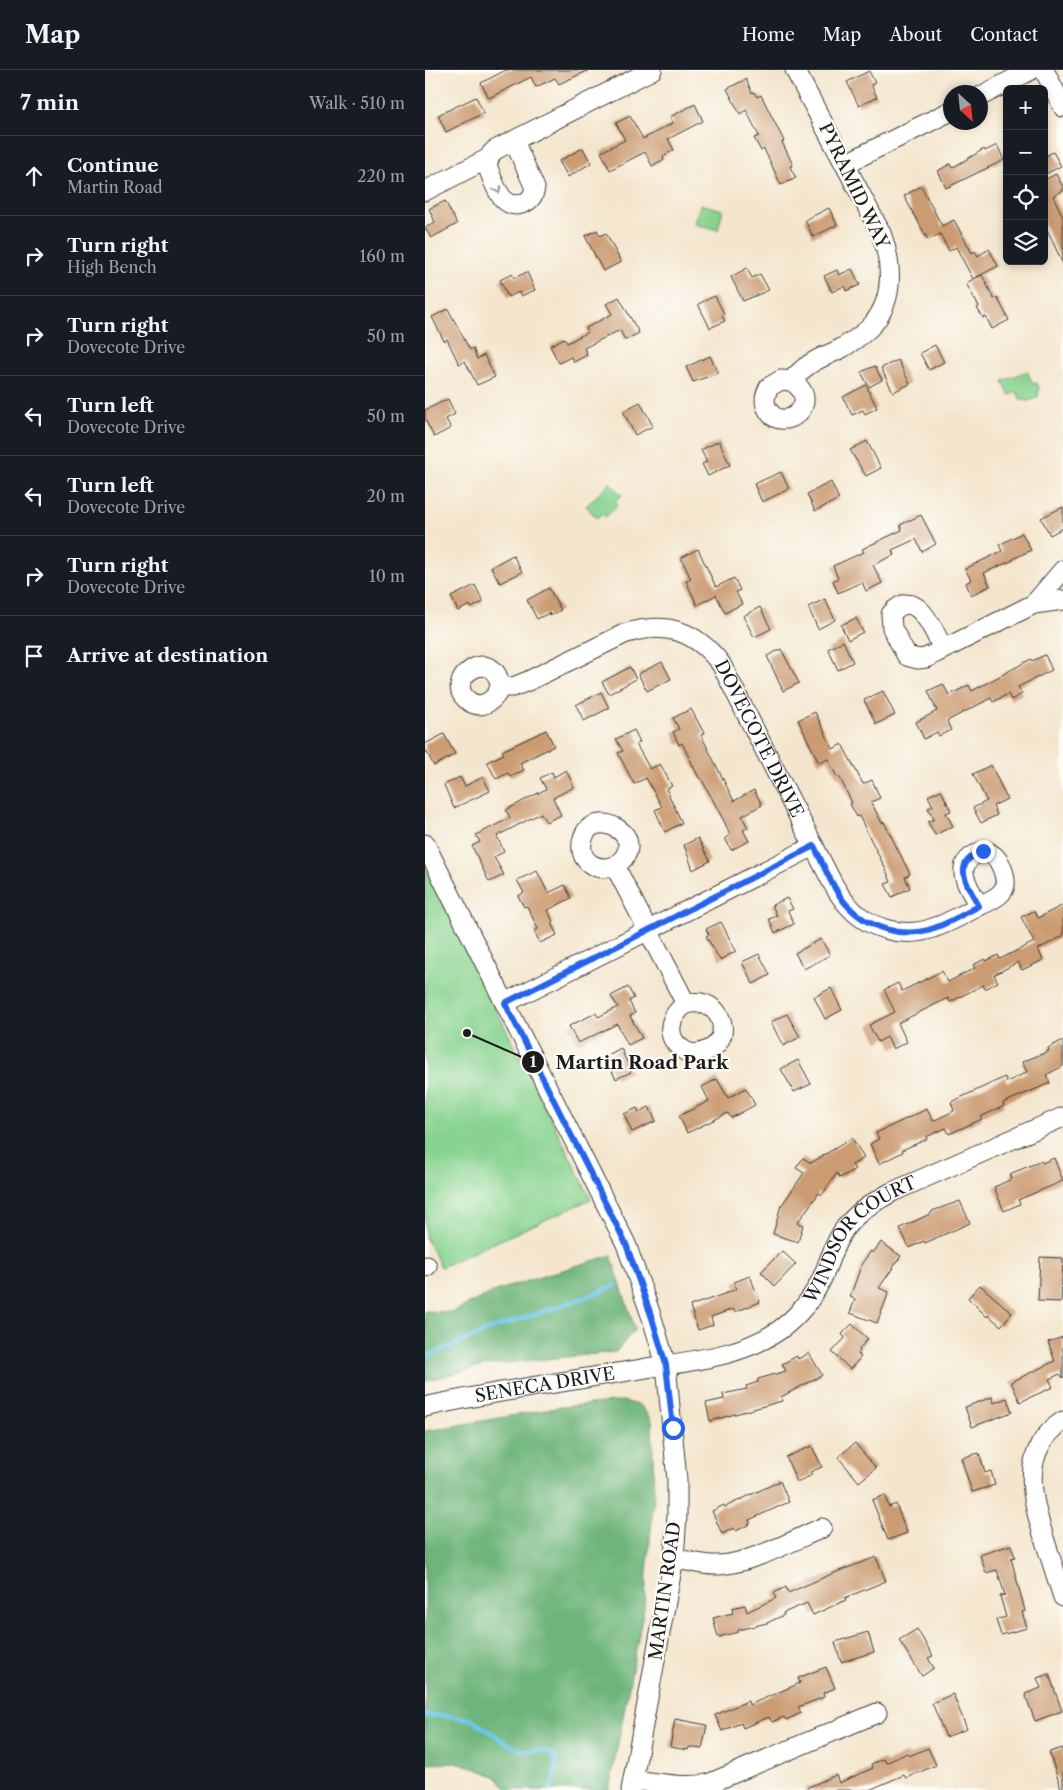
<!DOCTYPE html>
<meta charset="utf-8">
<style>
:root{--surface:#171b24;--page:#242831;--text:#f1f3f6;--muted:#9ea1a6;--line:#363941}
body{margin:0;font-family:"Libre Caslon Text",serif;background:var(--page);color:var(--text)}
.controls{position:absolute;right:15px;top:15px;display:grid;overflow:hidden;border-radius:8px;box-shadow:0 2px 8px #0003}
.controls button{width:45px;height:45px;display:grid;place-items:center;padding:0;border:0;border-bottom:1px solid var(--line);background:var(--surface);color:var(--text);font:25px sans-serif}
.compass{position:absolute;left:518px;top:15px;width:45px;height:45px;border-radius:50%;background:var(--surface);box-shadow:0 2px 8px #0003;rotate:153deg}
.stop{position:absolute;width:15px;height:15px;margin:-11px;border:4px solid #2563eb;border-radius:50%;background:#fff}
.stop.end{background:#2563eb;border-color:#fff;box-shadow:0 1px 5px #0008}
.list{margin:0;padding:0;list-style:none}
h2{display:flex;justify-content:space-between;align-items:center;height:65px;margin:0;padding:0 20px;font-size:21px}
h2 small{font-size:16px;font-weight:400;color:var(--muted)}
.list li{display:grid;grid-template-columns:32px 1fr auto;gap:15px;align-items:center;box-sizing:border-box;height:80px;padding:0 20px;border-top:1px solid var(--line)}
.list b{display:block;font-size:19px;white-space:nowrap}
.list p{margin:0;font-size:16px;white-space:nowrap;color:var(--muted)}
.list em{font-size:16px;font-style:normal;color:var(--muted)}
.icon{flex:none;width:28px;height:28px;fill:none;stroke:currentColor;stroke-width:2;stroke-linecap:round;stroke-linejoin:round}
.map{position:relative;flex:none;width:638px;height:1720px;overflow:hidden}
header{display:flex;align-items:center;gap:30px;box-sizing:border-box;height:70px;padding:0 25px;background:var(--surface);border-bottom:1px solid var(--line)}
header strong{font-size:24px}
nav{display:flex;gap:28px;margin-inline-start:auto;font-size:18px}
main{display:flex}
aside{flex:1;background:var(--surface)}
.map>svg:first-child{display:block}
.green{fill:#88d390;stroke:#527856}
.forest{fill:#6eb57a;stroke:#45684b}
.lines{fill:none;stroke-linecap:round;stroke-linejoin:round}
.stream{stroke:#6ac5e8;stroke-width:4.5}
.building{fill:#cb9b72}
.minor-casing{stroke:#3c3a37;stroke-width:21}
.minor{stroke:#fff;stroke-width:19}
.oneway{stroke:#999}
.route{stroke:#2563eb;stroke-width:6}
.labels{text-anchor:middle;stroke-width:4.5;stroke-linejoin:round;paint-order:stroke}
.street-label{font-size:18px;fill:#1c1c1c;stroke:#fdfcf7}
.leader{fill:none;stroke:#1c1c1c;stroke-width:2}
.callout-dot{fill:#1c1c1c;stroke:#fdfcf7;stroke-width:2}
.mark-label{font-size:15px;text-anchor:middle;font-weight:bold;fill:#fff}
.callout-label{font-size:19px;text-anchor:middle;font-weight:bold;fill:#1c1c1c;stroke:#fdfcf7;stroke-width:4.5;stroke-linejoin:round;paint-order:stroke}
</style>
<header>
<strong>Map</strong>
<nav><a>Home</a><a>Map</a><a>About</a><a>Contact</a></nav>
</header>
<main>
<aside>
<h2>7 min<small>Walk · 510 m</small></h2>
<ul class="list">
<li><svg class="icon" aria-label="ahead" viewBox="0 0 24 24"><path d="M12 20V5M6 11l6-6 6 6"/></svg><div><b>Continue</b><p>Martin Road</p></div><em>220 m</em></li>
<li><svg class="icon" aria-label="right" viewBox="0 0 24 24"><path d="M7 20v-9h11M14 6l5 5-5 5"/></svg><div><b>Turn right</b><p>High Bench</p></div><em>160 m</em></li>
<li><svg class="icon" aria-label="right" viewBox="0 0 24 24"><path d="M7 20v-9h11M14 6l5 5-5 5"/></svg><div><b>Turn right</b><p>Dovecote Drive</p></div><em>50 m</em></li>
<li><svg class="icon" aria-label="left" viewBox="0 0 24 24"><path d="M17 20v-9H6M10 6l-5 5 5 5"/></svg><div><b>Turn left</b><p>Dovecote Drive</p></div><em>50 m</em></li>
<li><svg class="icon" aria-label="left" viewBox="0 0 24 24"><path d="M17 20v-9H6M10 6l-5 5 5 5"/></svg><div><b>Turn left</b><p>Dovecote Drive</p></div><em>20 m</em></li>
<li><svg class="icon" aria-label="right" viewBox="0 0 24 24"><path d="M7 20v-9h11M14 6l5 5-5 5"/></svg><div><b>Turn right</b><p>Dovecote Drive</p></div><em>10 m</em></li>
<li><svg class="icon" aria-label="arrive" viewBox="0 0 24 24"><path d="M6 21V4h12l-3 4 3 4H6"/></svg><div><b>Arrive at destination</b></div></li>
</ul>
</aside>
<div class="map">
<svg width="638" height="1720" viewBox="0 0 638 1720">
<rect width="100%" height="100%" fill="#fdfcf7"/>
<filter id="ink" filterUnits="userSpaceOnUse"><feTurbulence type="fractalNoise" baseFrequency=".02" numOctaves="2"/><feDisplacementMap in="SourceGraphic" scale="10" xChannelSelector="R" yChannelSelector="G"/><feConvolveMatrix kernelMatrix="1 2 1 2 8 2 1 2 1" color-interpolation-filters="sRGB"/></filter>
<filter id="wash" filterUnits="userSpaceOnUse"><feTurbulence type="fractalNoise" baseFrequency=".0096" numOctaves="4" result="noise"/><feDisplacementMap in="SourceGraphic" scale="20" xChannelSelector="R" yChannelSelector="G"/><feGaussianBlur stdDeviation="1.12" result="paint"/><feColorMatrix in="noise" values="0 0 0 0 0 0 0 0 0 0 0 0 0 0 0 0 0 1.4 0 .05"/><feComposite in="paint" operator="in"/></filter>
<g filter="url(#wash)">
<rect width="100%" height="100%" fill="#f4e6ce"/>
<!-- green -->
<path class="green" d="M275,134L298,140L293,160L270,154Z
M602,301L608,314L612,313L614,318L613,327L604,331L596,330L592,322L584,325L578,311Z
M185,413L197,425L190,431L193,435L181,447L177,444L172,448L161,436Z
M0,797L166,1129L16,1197L0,1167Z"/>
<!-- forest -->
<path class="forest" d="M186,1185L210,1259L191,1282L62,1295L0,1311V1241L27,1242L70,1221Z
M197,1331L215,1335L227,1350L229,1425L219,1538L184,1720H83L70,1706L35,1693L0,1694V1361L136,1337Z"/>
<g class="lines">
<!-- stream -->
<path class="stream" d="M0,1287L66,1259L156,1229L191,1215
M0,1645C13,1646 35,1645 46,1650C64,1658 77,1674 96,1680C109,1683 124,1675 131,1690C133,1696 127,1713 126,1720"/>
</g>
<g id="blocks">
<!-- building -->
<path class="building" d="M81,0H164L134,14L130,8L111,17L106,7L64,28L56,13Z
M444,1L450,13L446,15L452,27L434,36L422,12Z
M321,9L327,23L329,22L332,27L336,25L359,71L357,72L368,95L365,97L371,108L356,115L339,79L336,81L329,68L334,66L321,40L315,44L302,19Z
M51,27L59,43L21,62L13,45Z
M270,34L278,51L243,69L249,80L238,86L239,89L227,96L220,82L185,100L176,82L200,70L191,53L205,46L218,69L248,53L245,47Z
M572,75L579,90L521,118L513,101L525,94L527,98L559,79L560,81Z
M158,78L166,93L143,107L134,91Z
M628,82L636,96L619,105V87Z
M631,104L638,117V121L628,126L638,147V194L619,153V107L621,109Z
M496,116L517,156L529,150L547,183L550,181L553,186L564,179L573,196L548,209L531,177L524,181L515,164L503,170L479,126Z
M20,131L32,154L6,168L0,158L10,152L4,139Z
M404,138L412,155L388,167L380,150Z
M172,160L175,166L181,163L196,192L178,201L160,166Z
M322,198L327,208L335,204L344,220L318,231L306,207Z
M427,199L435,215L421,221L419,216L407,222L399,206L412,200L414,205Z
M102,202L110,220L96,226L94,222L83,227L75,210L87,204L89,208Z
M557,205L569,229L572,227L584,250L567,259L561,247L558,248L552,238L554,237L541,213Z
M290,226L299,244L297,246L300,251L285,258L273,234Z
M194,227L214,263L200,270L195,260L159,278L162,285L149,292L146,287L134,293L125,276L139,268L142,273L163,262L161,258L187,244L181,234Z
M23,239L45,280L48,278L52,289L59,285L70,307L52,315L40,291L34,294L22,269L19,271L7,247Z
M510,275L519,292L504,300L495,283Z
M285,286L293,303L268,312L261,297Z
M473,290L485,314L468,322L456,298Z
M450,296L457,310L444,317L436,302Z
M441,315L452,338L440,344L438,340L427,345L418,327Z
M23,329L30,344L21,349L26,358L9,367L0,349V340Z
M215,332L228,356L210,365L198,341Z
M294,371L305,395L283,406L277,394L282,392L276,380Z
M442,371L456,398L441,406L425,380Z
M356,402L364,419L337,432L329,414Z
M406,412L414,429L390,441L382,424Z
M638,437V458L625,465L616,448Z
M496,445L511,474L497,482L491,469L467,480L469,485L448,495L457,513L441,521L437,512L413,523L408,511L413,508L408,496L439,482L437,479L477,460L475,455Z
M597,463L606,480L588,489V490L559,503L565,516L546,525L541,513L546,510L540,499L577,481L574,475Z
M273,479L291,517L309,508L315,520L311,522L317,534L300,543L291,525L272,535L261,511L266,509L256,488Z
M88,485L97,502L75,513L66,497Z
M50,515L58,532L46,538L45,535L33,541L26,527Z
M124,518L136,540L125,546L124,543L112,549L102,530Z
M400,529L410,550L393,559L383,537Z
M335,537L346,559L329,567L318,546Z
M431,548L438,562L423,570L416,555Z
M418,571L428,592L413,600L403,579Z
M356,579L374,613L358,621L342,586Z
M620,585L627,600L593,617L597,624L586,630L583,624L568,632L566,628L522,651L526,660L514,666L512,662L499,669L491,652L512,641L503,621L518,614L524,625L544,615L547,621L606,589L607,591Z
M237,592L246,609L222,621L213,604Z
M205,597L211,609L184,624L177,612Z
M458,621L470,645L451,654L439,630Z
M176,622L184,638L159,651L151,635Z
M266,639L279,663L276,665L309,731L329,720L337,735L317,746L323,758L318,760L324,771L306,780L300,768L305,766L300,753L276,708H274L257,673L254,675L248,662L254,659L248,648Z
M390,642L408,679L417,674L438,714L447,710L455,728L446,732L457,753L459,752L485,804L480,807L485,818L467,827L460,814L466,812L461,800L434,746L432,747L425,734L427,733L414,706L412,707L403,689L394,693L373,650Z
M121,660L129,676L95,693L99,700L85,707L83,703L71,709L62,692L79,684L77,681Z
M209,660L215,672L211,674L225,699L235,694L247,716L241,719L257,753L240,762L230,740L237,737L221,708L209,714L193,683L198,681L191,669Z
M19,664L30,684L9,696L0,679V674Z
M566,695L582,729L568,736L572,745L556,753L548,738L562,731L548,704Z
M141,700L149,717L128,728L136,745L121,752L116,743L72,766L79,782L69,787L79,805L64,812L47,776L55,772L51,765L85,748L81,740L121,719L115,708L127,702L129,707Z
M35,707L40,716L58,707L65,721L29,738L19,715Z
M516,720L526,741L521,743L528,756L510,765L503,752L509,749L503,738L508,736L503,726Z
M273,768L285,791L268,800L259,775Z
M112,801L123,823L140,815L146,828L123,840L128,852L126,853L132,865L115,873L109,861L113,859L102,836L99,837L93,826L99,823L92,810Z
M362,828L368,839L363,841L369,854L350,863L344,849L352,846L347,835Z
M638,835V866L613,879L618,890L597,900L593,892L569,905L573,912L560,919L558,915L525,932L523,928L473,953L482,972L468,979L462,967L453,972L444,955L470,942L459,920L473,913L477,921L517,901L523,912L550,898L548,895L560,889L561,891L573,885L575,889L609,872L596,847L609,841L613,848Z
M296,852L311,881L295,890L281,866L284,865L281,859Z
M396,869L405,885L379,899L370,883Z
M334,884L345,905L328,914L317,892Z
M203,917L209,928L204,931L210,943L205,946L217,968L203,975L192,954L153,973L144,956L171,943L173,947L193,937L186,926Z
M406,918L417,940L400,949L389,927Z
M362,944L375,967L358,976L346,952Z
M638,970V996L621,1005L625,1013L578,1033L579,1036L555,1047L557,1049L524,1064L521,1058L501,1067L502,1069L477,1080L478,1082L454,1094L445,1074L454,1069L451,1063L502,1039L508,1051L529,1041L526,1032L580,1007L582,1012L602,1002L597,992L624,981L623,978Z
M196,978L206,1002L191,1009L179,987Z
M373,990L386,1014L369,1022L356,999Z
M292,1009L303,1028L321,1018L330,1035L306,1048L303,1043L262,1063L254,1046L284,1031L277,1017Z
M224,1037L231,1051L207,1062L199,1044L212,1038L214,1042Z
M427,1068L439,1088L427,1095L430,1099L415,1108L412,1103L397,1125L394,1123L372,1153L378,1155L373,1172L348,1164L356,1135H357L379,1103L371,1098L378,1088L386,1093Z
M629,1088L638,1111L593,1130L595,1134L579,1141L569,1117L587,1109L585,1104L616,1091L617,1093Z
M535,1131L545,1153L500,1173L499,1171L484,1178L475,1158L507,1143V1141Z
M456,1172L476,1186L454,1218L464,1222L452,1253L425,1243L430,1229L425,1227L437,1193L446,1181L448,1183Z
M357,1181L371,1194L350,1216L336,1202Z
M615,1187L638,1188L636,1232L613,1231Z
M325,1206L335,1232L310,1242L308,1239L286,1247L288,1255L273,1260L265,1236L302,1223L311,1219L309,1212Z
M555,1215L587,1243L576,1256L563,1245L562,1247L543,1228Z
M427,1254L443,1269L434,1279L435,1281L433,1284L436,1287L425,1299L407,1282L420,1268L417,1264Z
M638,1267V1308L635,1304L624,1309L628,1317L595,1332L586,1312L630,1291L623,1272Z
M384,1283L397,1305L356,1327L357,1331L285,1351L281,1333L299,1329L298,1324L322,1319L321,1316L333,1312V1309L361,1301L357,1294L372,1286L373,1289Z
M567,1327L569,1333L582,1328L587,1342L547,1357L540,1337Z
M430,1373L451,1398L434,1412L413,1387Z
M387,1376L397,1397L385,1402L387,1405L372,1412L361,1387Z
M554,1383L560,1403L566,1401L570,1415L547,1422L536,1388Z
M355,1411L364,1432L324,1450L325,1454L311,1461L309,1458L297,1464L287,1441L299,1435L300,1437Z
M460,1425L464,1437L471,1434L482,1463L463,1470L447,1430Z
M586,1475L590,1487L586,1488L600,1541L597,1542L602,1558L576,1565L571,1550L581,1547L575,1526L580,1525L572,1500L561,1503L555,1485Z
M451,1487L461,1511L420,1528L421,1530L388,1545L382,1533L358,1543L359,1545L342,1553L313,1560V1562L293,1567L288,1548L308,1543L307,1538L320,1535L322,1542L351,1528L349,1523L361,1517L363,1523L409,1503Z
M492,1559L508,1586L503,1588L509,1598L497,1606L474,1570Z
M443,1562L449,1582L416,1592L410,1572Z
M401,1597L410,1618L398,1623L399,1627L373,1637L376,1643L361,1650L359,1647L347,1652L344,1647L318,1658L316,1653L297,1661L290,1645L323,1631L324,1635L375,1613L373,1608Z
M624,1604L637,1641L610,1651L600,1624L616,1618L612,1608Z
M528,1624L542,1659L521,1667L507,1633Z
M250,1649L282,1655L277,1679L264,1677L263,1680L245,1677Z
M503,1678L511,1695L481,1708L479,1705L444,1720H377L411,1705L414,1713L448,1698L446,1694L459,1689L461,1693L482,1683L484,1686Z
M638,1678V1718H636L624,1682Z"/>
</g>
</g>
<g filter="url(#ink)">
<use href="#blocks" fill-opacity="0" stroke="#3c3a37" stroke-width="1"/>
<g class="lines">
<defs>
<g id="minor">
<path d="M619,0L638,37"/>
<path d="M556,26L606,0"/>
<path d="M89,71L110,118C109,125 106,130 99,133C76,143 68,110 62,95L66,84L70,80L227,0"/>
<path d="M420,94L526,41"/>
<path d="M0,121L64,88"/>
<path d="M366,311C400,331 359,366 343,340C338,332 340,325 344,317L356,310L366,311C373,303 380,296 390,291C398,286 408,283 417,278C428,271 440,264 448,254C470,228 467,193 456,163L370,0"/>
<path d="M609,534L638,500"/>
<path d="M518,579C509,561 491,514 466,544L467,558L479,581L482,586L493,589L501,588L609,534L638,530"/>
<path id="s1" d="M75,617C71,629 58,640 45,632C13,611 70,572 75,617H88L103,611L199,564C240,551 270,560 296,594L408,814C412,820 416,828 421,833C442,859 478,869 508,858C524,853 539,844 554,836C542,814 525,793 558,781C560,782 563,782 565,783C576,789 585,812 577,822C571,829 562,832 554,836"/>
<path d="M0,774L201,1174L227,1248L241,1295L252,1410V1445L249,1488L206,1720"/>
<path d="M190,796C173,802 154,793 157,773C163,731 231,767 190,796L261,934C244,946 238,968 260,981C265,984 272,984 278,982C312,973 298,924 261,934"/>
<path d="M80,933L389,776"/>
<path d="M0,1197L2,1196"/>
<path id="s2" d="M0,1337C70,1321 145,1311 216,1299C262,1291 313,1288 353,1261C372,1248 389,1227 398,1206C405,1190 409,1173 420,1158C433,1141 449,1132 467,1122L638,1047"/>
<path d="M638,1351C593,1381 607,1429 620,1471C626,1490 632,1508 638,1527"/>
<path d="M249,1488C264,1491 279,1496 295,1495C326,1493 367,1471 397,1458"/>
<path d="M208,1710C233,1713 258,1718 283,1714L452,1643"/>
</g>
</defs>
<!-- minor casing -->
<use href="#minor" class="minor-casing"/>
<!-- minor -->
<use href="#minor" class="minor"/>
</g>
<!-- one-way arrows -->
<defs><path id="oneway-chevron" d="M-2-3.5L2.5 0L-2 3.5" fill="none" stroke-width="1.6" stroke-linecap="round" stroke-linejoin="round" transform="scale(1.25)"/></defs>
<use class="oneway" href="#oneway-chevron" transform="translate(73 120) rotate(65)"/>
</g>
<g class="lines" filter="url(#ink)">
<!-- route -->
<path class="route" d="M248,1358L241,1295L227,1248L201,1174L80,933L389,776C399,795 407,818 421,834C443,859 478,869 509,858C524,853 539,844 554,836C542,814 525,793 558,781"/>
</g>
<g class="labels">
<!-- street labels -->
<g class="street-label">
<text transform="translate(429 116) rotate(64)" y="6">PYRAMID WAY</text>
<text dy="6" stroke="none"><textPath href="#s1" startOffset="450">DOVECOTE DRIVE</textPath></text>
<text dy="6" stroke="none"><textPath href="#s2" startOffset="489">WINDSOR COURT</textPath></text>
<text dy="6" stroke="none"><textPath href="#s2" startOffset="122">SENECA DRIVE</textPath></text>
<text transform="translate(240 1521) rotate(-82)" y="6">MARTIN ROAD</text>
</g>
</g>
<!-- callouts -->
<path class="leader" d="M42 963L108 992"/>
<g class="callout-dot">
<circle cx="42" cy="963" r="5"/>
<circle cx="108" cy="992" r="12"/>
</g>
<g class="mark-label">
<text x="108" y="997">1</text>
</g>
<g class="callout-label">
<text x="217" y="999">Martin Road Park</text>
</g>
</svg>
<div class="controls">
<button>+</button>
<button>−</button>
<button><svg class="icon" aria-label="locate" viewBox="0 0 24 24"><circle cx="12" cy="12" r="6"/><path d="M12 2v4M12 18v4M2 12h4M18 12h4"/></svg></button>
<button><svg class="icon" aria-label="layers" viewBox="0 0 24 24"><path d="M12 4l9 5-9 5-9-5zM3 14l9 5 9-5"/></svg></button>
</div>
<svg class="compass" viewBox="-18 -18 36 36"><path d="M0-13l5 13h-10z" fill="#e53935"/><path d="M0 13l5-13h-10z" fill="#9ea1a6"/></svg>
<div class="stop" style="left:248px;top:1358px"></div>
<div class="stop end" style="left:558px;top:781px"></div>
</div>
</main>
